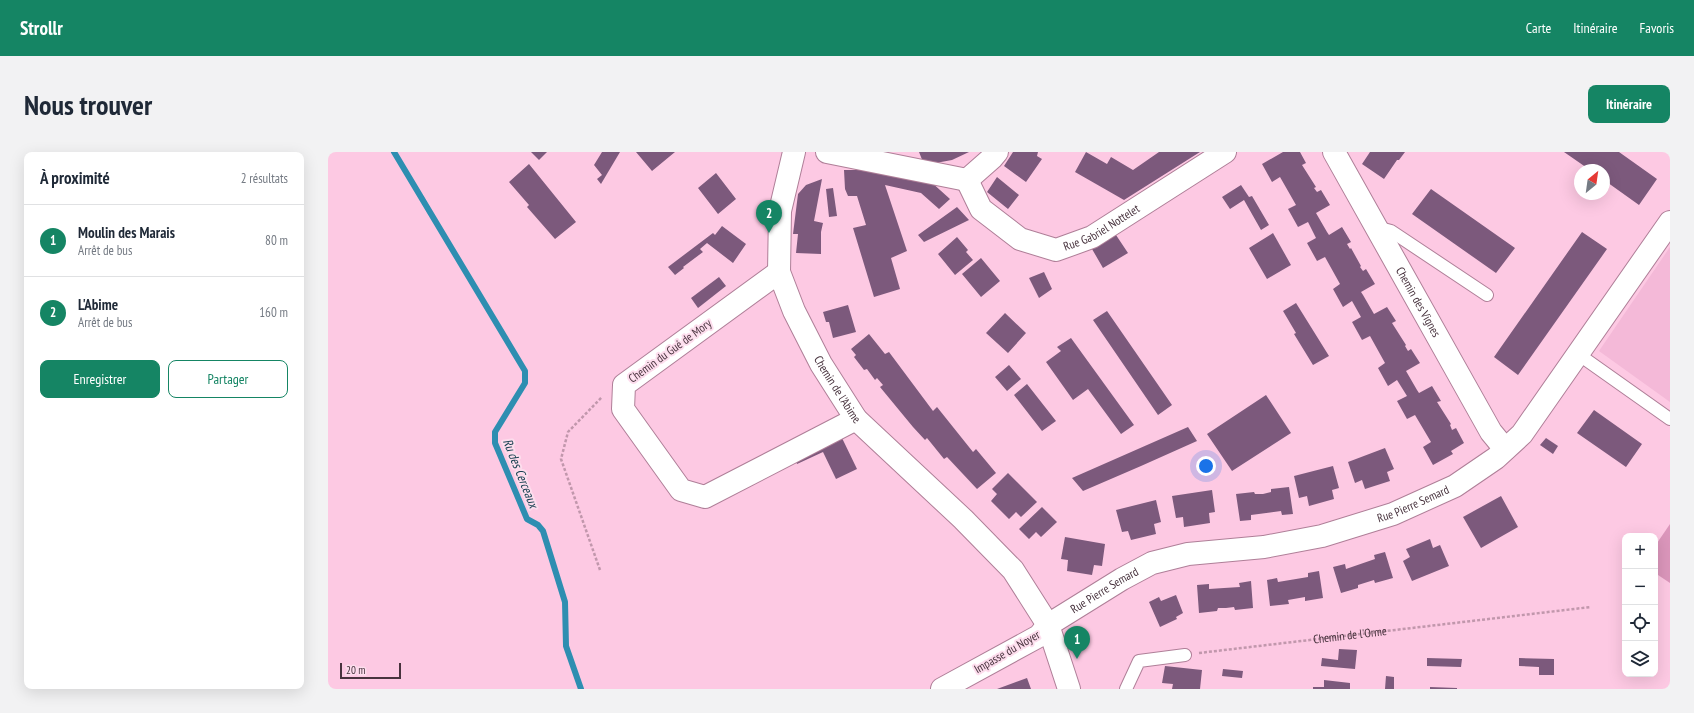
<!DOCTYPE html>
<html lang="fr">
<meta charset="utf-8">
<style>
:root{--surface:#fff;--page:#f2f2f3;--text:#1f2937;--muted:#747a83;--line:#e0e1e3;--accent:#158564}
body{margin:0;font-family:"PT Sans Narrow",sans-serif;background:var(--page);color:var(--text)}
.controls{position:absolute;right:12px;bottom:12px;display:grid;overflow:hidden;border-radius:8px;box-shadow:0 4px 16px #0002}
.controls button{width:36px;height:36px;display:grid;place-items:center;padding:0;border:0;border-bottom:1px solid var(--line);background:var(--surface);color:var(--text);font:20px sans-serif}
.compass{position:absolute;left:1246px;top:12px;width:36px;height:36px;border-radius:50%;background:var(--surface);box-shadow:0 4px 16px #0002;rotate:29deg}
.scale{position:absolute;left:12px;bottom:10px;width:61px;box-sizing:border-box;padding-left:4px;border:2px solid #48333e;border-top:0;font-size:11px;line-height:14px;white-space:nowrap;color:#48333e;-webkit-text-stroke:3px #fddded;paint-order:stroke}
.you{position:absolute;left:878px;top:314px;width:14px;height:14px;margin:-10px;border:3px solid #fff;border-radius:50%;background:#1a73e8;box-shadow:0 0 0 6px #1a73e833}
.badge{display:grid;place-items:center;width:26px;height:26px;border-radius:50%;background:var(--accent);color:#fff;font-size:13px;font-weight:700}
.pin{position:absolute;translate:-50% -33px;filter:drop-shadow(0 1px 2px #0008)}
.pin::after{content:'';position:absolute;top:21px;width:14px;height:12px;background:inherit;clip-path:polygon(0 0,100% 0,50% 100%)}
.list{margin:0;padding:0;list-style:none}
h2{display:flex;justify-content:space-between;align-items:center;height:52px;margin:0;padding:0 16px;font-size:17px}
h2 small{font-size:13px;font-weight:400;color:var(--muted)}
.list li{display:grid;grid-template-columns:26px 1fr auto;gap:12px;align-items:center;box-sizing:border-box;height:72px;padding:0 16px;border-top:1px solid var(--line)}
.list b{display:block;font-size:15px;white-space:nowrap}
.list p{margin:0;font-size:13px;white-space:nowrap;color:var(--muted)}
.list em{font-size:13px;font-style:normal;color:var(--muted)}
.actions{display:flex;gap:8px;padding:12px 16px}
.actions a{flex:1;padding:9px 0;border:1px solid var(--accent);border-radius:8px;text-align:center;font-size:14px;color:var(--accent)}
.actions .main{background:var(--accent);color:#fff}
.icon{flex:none;width:22px;height:22px;fill:none;stroke:currentColor;stroke-width:2;stroke-linecap:round;stroke-linejoin:round}
.map{position:relative;flex:none;width:1342px;height:537px;overflow:hidden;border-radius:8px}
header{display:flex;align-items:center;gap:24px;box-sizing:border-box;height:56px;padding:0 20px;background:var(--accent);color:#fff}
header strong{font-size:19px}
nav{display:flex;gap:22px;margin-inline-start:auto;font-size:14px}
.intro{display:flex;align-items:center;justify-content:space-between;box-sizing:border-box;height:96px;padding:0 24px}
h1{margin:0;font-size:28px}
.button{padding:10px 18px;border-radius:8px;background:var(--accent);color:#fff;font-size:14px;font-weight:700}
main{display:flex;gap:24px;padding:0 24px}
aside{flex:1;background:var(--surface);border-radius:8px;box-shadow:0 4px 16px #0002}
.map>svg:first-child{display:block}
.built{fill:#f4b9d8}
.green{fill:#db96bb}
.lines{fill:none;stroke-linecap:round;stroke-linejoin:round}
.stream{stroke:#2e8eb1;stroke-width:6}
.building{fill:#7c597c}
.lane-casing{stroke:#af7f98;stroke-width:14}
.street-casing{stroke:#af7f98;stroke-width:24}
.path{stroke:#c197ac;stroke-width:2.5;stroke-dasharray:3 2;stroke-linecap:butt}
.lane{stroke:#fff;stroke-width:12}
.street{stroke:#fff;stroke-width:22}
.labels{text-anchor:middle;stroke-width:4;stroke-linejoin:round;paint-order:stroke}
.street-label{font-size:12px;fill:#48333e;stroke:#fddded}
.water-label{font-size:13px;font-style:italic;fill:#1b4353;stroke:#fddded}
</style>
<header>
<strong>Strollr</strong>
<nav><a>Carte</a><a>Itinéraire</a><a>Favoris</a></nav>
</header>
<div class="intro"><h1>Nous trouver</h1><a class="button">Itinéraire</a></div>
<main>
<aside>
<h2>À proximité<small>2 résultats</small></h2>
<ul class="list">
<li><span class="badge">1</span><div><b>Moulin des Marais</b><p>Arrêt de bus</p></div><em>80 m</em></li>
<li><span class="badge">2</span><div><b>L'Abime</b><p>Arrêt de bus</p></div><em>160 m</em></li>
</ul>
<div class="actions"><a class="main">Enregistrer</a><a>Partager</a></div>
</aside>
<div class="map">
<svg width="1342" height="537" viewBox="0 0 1342 537">
<rect width="100%" height="100%" fill="#fdc9e3"/>
<!-- built -->
<path class="built" d="M1342,95V250L1271,199Z"/>
<!-- green -->
<path class="green" d="M1342,372V431L1327,421V394Z"/>
<g class="lines">
<!-- stream -->
<path class="stream" d="M66,0L197,219V231L167,280V291L199,367L210,373L215,379L237,450L238,494L253,537"/>
</g>
<!-- building -->
<path class="building" d="M203,0H219L211,8Z
M274,0H292L273,32L269,27L274,23L266,13Z
M308,0H347L324,19Z
M591,0H641L624,8L602,12L595,10Z
M685,0H710L709,4L714,7L698,30L676,14Z
M758,0L779,12L783,5L805,18L831,0H872L796,48L747,20Z
M955,0H972L978,11L974,13L988,35L986,36L989,40L993,38L1002,53L988,61L999,80L1001,83L1014,75L1023,90L1019,92L1022,97L1023,96L1033,114L1032,115L1035,119L1038,117L1047,132L1033,140L1035,143L1046,162L1059,155L1068,169L1064,171L1078,193L1077,194L1080,199L1083,197L1092,211L1078,219L1089,238L1091,241L1104,234L1113,249L1109,250L1123,272L1122,273L1124,278L1128,276L1136,291L1123,299L1125,302L1105,313L1095,295L1103,290L1087,263L1079,267L1069,249L1079,244L1069,228L1060,234L1050,216L1057,211L1042,184L1034,188L1024,170L1033,165L1024,149L1015,155L1005,137L1012,132L997,105L989,109L979,91L988,86L980,70L970,75L960,57L968,53L952,25L944,30L934,12Z
M1042,0H1077L1071,8H1069L1056,27L1034,12Z
M1236,0H1291L1329,27L1311,53L1276,28V18H1262Z
M201,12L248,70L227,87L199,55L201,53L181,30Z
M516,18H537L602,29L622,47L611,57L593,41L557,33L579,99L563,106L572,137L546,145L525,76L538,73L529,44H520L517,37Z
M388,21L408,47L390,62L370,36Z
M669,25L691,43L680,57L659,40Z
M494,27L486,69L495,71L493,80V102L468,101L470,82H465L470,42L478,33Z
M913,33L921,45L924,44L941,73L933,78L916,48L902,57L894,45Z
M505,36L509,64L501,65L498,37Z
M1103,37L1187,96L1168,121L1084,62Z
M629,55L641,68L596,90L590,83Z
M394,74L418,92L405,111L379,91L372,97L375,100L355,115L356,116L347,123L340,115L385,81L387,83Z
M1254,80L1279,97L1190,223L1166,205Z
M945,81L963,113L939,127L921,96Z
M788,83L800,101L775,116L764,97Z
M629,85L640,98L638,100L645,108L627,123L610,102Z
M653,106L672,129L653,145L634,122Z
M716,120L724,137L711,146L701,126Z
M391,125L398,134L370,156L363,146Z
M968,151L1001,204L985,213L966,182L968,181L955,159Z
M520,153L528,180L505,186L501,170H498L495,160Z
M779,159L844,253L830,263L765,168Z
M677,161L698,181L680,201L658,181Z
M541,182L557,202L561,200L605,259L609,255L645,300L648,297L668,321L649,337L619,305L616,307L599,286L597,288L585,275L552,235L555,233L549,226L547,228L539,217L536,218L526,205L528,203L523,197Z
M743,186L806,273L793,282L760,237L745,248L718,210L733,199L729,195Z
M681,213L693,227L679,239L667,225Z
M699,232L728,269L714,279L686,243Z
M938,243L963,281L904,319L879,282Z
M1266,258L1314,292L1298,315L1249,281Z
M860,275L869,289L813,314L755,339L744,326Z
M514,286L529,317L508,327L495,300L469,312L468,309Z
M1218,286L1230,294L1225,302L1212,293Z
M1057,296L1066,317L1059,320L1062,329L1037,337L1034,328L1027,331L1020,310Z
M1005,314L1011,336L1004,338L1006,347L981,354L979,344L971,346L966,324Z
M680,321L709,350L693,365L688,360L681,367L663,349L669,342L664,337Z
M961,335L965,362L954,363L953,359L923,363V368L912,369L908,342L926,340L927,342H935L943,340V337Z
M884,338L887,360L881,361L882,371L856,375L855,365L848,366L844,344Z
M1173,344L1190,375L1153,396L1135,365Z
M828,348L833,370L826,372L828,382L803,388L800,379L794,380L788,358Z
M714,355L729,370L713,385L708,380L701,387L691,377Z
M737,385L777,392L774,414L766,413L764,423L739,419L740,408L733,407Z
M1102,387L1105,396L1112,393L1121,414L1084,429L1075,409L1082,405L1078,397Z
M1057,400L1065,426L1047,431L1046,428L1030,433V436L1013,441L1005,415L1017,412L1018,417L1047,407L1046,403Z
M991,419L995,446L977,449V445L960,448L961,452L942,454L939,428L949,426L950,430L980,425V421Z
M923,429L925,456L907,458L906,455L898,456H890L889,459L871,461L869,433L881,432V437L896,436L912,435L911,431Z
M848,443L855,461L848,465L849,467L832,475L821,450L831,445L833,449Z
M1011,497L1029,498L1027,517L993,514L994,506L1010,508Z
M1099,506L1134,507L1133,515L1099,514Z
M1191,506L1226,507V523H1211V515L1191,514Z
M837,514L874,518L872,537H844L845,532L834,531Z
M895,517L915,519L914,526L894,524Z
M1058,524L1066,525V537H1057Z
M699,526L703,537H669Z
M996,528L1022,531V537H985V535H996Z
M1102,535L1129,536V537H1102Z"/>
<g class="lines">
<defs>
<path id="lane" d="M1048,75L1063,79L1159,143
M1250,202L1342,267
M798,537L811,509L857,503"/>
<g id="street">
<path id="s2" d="M466,0L452,59L451,120L466,159L493,212L528,267L635,367L685,418L720,473L741,537"/>
<path d="M499,0L639,28"/>
<path id="s3" d="M1006,0L1163,280L1177,297"/>
<path id="s4" d="M639,28L653,57L692,87L728,98L764,85L897,0"/>
<path d="M639,28L664,6L669,0"/>
<path d="M451,120L296,233L295,257L353,338L377,345L528,267"/>
<path id="s5" d="M614,537L711,484L720,473L794,427L824,411L860,402L936,395L994,384L1065,362L1127,334L1168,306L1194,282L1342,70"/>
</g>
</defs>
<!-- lane casing -->
<use href="#lane" class="lane-casing"/>
<!-- street casing -->
<use href="#street" class="street-casing"/>
<!-- path -->
<g class="path">
<path d="M272,418L233,307L240,280L274,245"/>
<path id="s1" d="M871,501L1263,455"/>
</g>
<!-- lane -->
<use href="#lane" class="lane"/>
<!-- street -->
<use href="#street" class="street"/>
</g>
<g class="labels">
<!-- street labels -->
<g class="street-label">
<text dy="4" stroke="none"><textPath href="#s4" startOffset="170">Rue Gabriel Nottelet</textPath></text>
<text dy="4" stroke="none"><textPath href="#s3" startOffset="172">Chemin des Vignes</textPath></text>
<text transform="translate(342 199) rotate(-36)" y="4">Chemin du Gué de Mory</text>
<text dy="4" stroke="none"><textPath href="#s2" startOffset="253">Chemin de l'Abime</textPath></text>
<text dy="4" stroke="none"><textPath href="#s5" startOffset="515">Rue Pierre Semard</textPath></text>
<text dy="4" stroke="none"><textPath href="#s5" startOffset="191">Rue Pierre Semard</textPath></text>
<text dy="4" stroke="none"><textPath href="#s1" startOffset="152">Chemin de l'Orme</textPath></text>
<text transform="translate(679 500) rotate(-30)" y="4">Impasse du Noyer</text>
</g>
<!-- water labels -->
<g class="water-label">
<text transform="translate(193 321) rotate(68)" y="5">Ru des Cerceaux</text>
</g>
</g>
</svg>
<div class="controls">
<button>+</button>
<button>−</button>
<button><svg class="icon" aria-label="locate" viewBox="0 0 24 24"><circle cx="12" cy="12" r="6"/><path d="M12 2v4M12 18v4M2 12h4M18 12h4"/></svg></button>
<button><svg class="icon" aria-label="layers" viewBox="0 0 24 24"><path d="M12 4l9 5-9 5-9-5zM3 14l9 5 9-5"/></svg></button>
</div>
<svg class="compass" viewBox="-18 -18 36 36"><path d="M0-13l5 13h-10z" fill="#e53935"/><path d="M0 13l5-13h-10z" fill="#747a83"/></svg>
<div class="scale">20 m</div>
<div class="you"></div>
<div class="pin badge" style="left:749px;top:507px">1</div>
<div class="pin badge" style="left:441px;top:81px">2</div>
</div>
</main>
